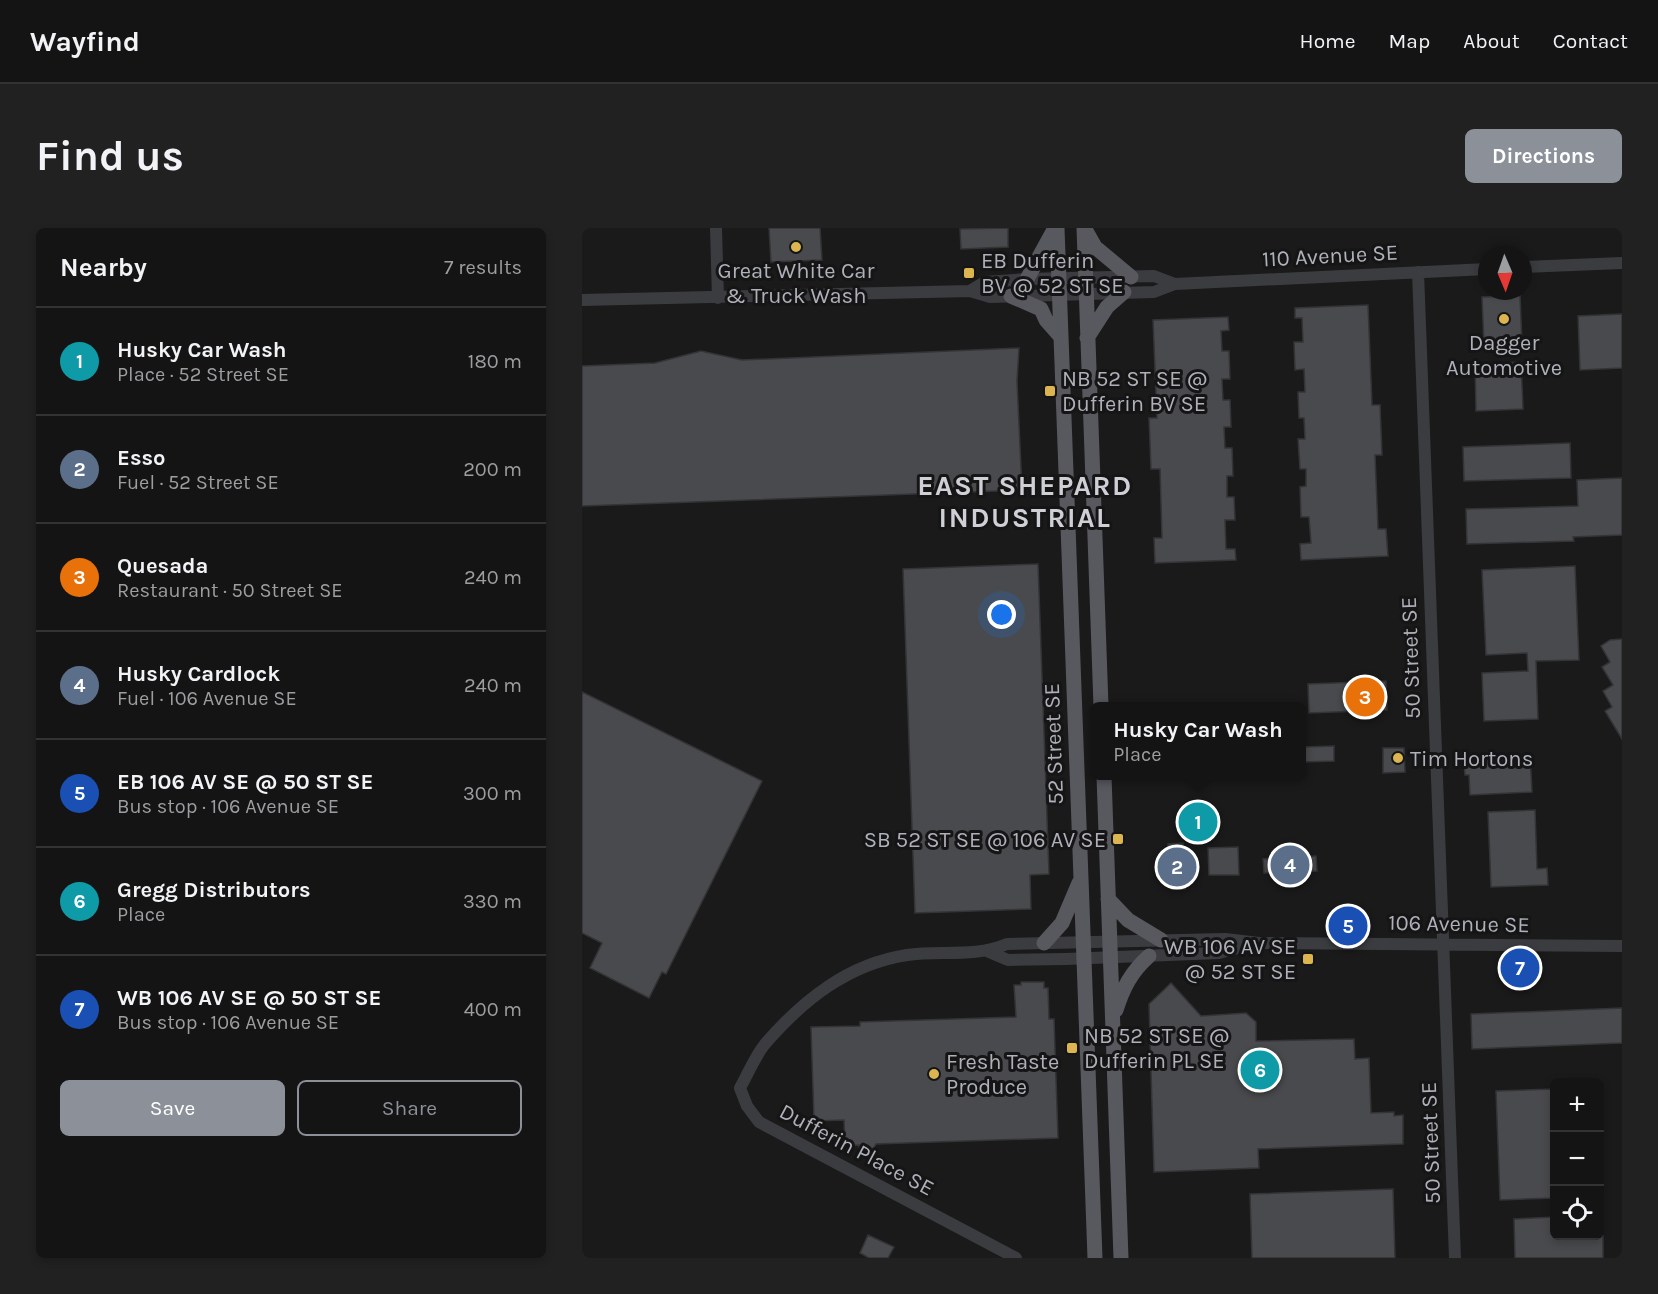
<!DOCTYPE html>
<meta charset="utf-8">
<style>
:root{--surface:#141414;--page:#212122;--text:#f1f3f6;--muted:#9d9ea0;--line:#333334;--accent:#8c9099}
body{margin:0;font-family:Karla,sans-serif;background:var(--page);color:var(--text)}
.controls{position:absolute;right:18px;bottom:18px;display:grid;overflow:hidden;border-radius:9px;box-shadow:0 3px 9px #0003}
.controls button{width:54px;height:54px;display:grid;place-items:center;padding:0;border:0;border-bottom:2px solid var(--line);background:var(--surface);color:var(--text);font:30px sans-serif}
.compass{position:absolute;left:896px;top:18px;width:54px;height:54px;border-radius:50%;background:var(--surface);box-shadow:0 3px 9px #0003;rotate:178deg}
.you{position:absolute;left:420px;top:387px;width:21px;height:21px;margin:-15px;border:4px solid #fff;border-radius:50%;background:#1a73e8;box-shadow:0 0 0 9px #1a73e833}
.badge{display:grid;place-items:center;width:39px;height:39px;border-radius:50%;background:var(--accent);color:#fff;font-size:20px;font-weight:700}
.pin{position:absolute;translate:-50% -50%;border:3px solid #fff;box-shadow:0 2px 6px #0006}
.popup{position:absolute;left:508px;top:474px;width:216px;height:78px;box-sizing:border-box;display:grid;place-content:center;border-radius:9px;background:var(--surface);filter:drop-shadow(0 2px 4px #0005);font-size:20px;white-space:nowrap;color:var(--muted)}
.popup b{font-size:22px;color:var(--text)}
.popup::after{content:'';position:absolute;left:50%;top:100%;margin-left:-12px;border:12px solid transparent;border-top-color:var(--surface)}
.list{margin:0;padding:0;list-style:none}
h2{display:flex;justify-content:space-between;align-items:center;height:78px;margin:0;padding:0 24px;font-size:26px}
h2 small{font-size:20px;font-weight:400;color:var(--muted)}
.list li{display:grid;grid-template-columns:39px 1fr auto;gap:18px;align-items:center;box-sizing:border-box;height:108px;padding:0 24px;border-top:2px solid var(--line)}
.list b{display:block;font-size:22px;white-space:nowrap}
.list p{margin:0;font-size:20px;white-space:nowrap;color:var(--muted)}
.list em{font-size:20px;font-style:normal;color:var(--muted)}
.actions{display:flex;gap:12px;padding:18px 24px}
.actions a{flex:1;padding:14px 0;border:2px solid var(--accent);border-radius:9px;text-align:center;font-size:21px;color:var(--accent)}
.actions .main{background:var(--accent);color:#fff}
.icon{flex:none;width:33px;height:33px;fill:none;stroke:currentColor;stroke-width:2;stroke-linecap:round;stroke-linejoin:round}
.map{position:relative;flex:none;width:1040px;height:1030px;overflow:hidden;border-radius:9px}
header{display:flex;align-items:center;gap:36px;box-sizing:border-box;height:84px;padding:0 30px;background:var(--surface);border-bottom:2px solid var(--line)}
header strong{font-size:28px}
nav{display:flex;gap:33px;margin-inline-start:auto;font-size:21px}
.intro{display:flex;align-items:center;justify-content:space-between;box-sizing:border-box;height:144px;padding:0 36px}
h1{margin:0;font-size:42px}
.button{padding:15px 27px;border-radius:9px;background:var(--accent);color:#fff;font-size:21px;font-weight:700}
main{display:flex;gap:36px;padding:0 36px}
aside{flex:1;background:var(--surface);border-radius:9px;box-shadow:0 3px 9px #0003}
.map>svg:first-child{display:block}
.building{fill:#494a4d;stroke:#343437;stroke-width:1.5}
.lines{fill:none;stroke-linecap:round;stroke-linejoin:round}
.minor{stroke:#3b3c40;stroke-width:12}
.major{stroke:#58595f;stroke-width:15}
.poi-dot{fill:#dcb551;stroke:#151516;stroke-width:2}
.labels{text-anchor:middle;stroke-width:6;stroke-linejoin:round;paint-order:stroke}
.street-label{font-size:22px;fill:#aeb1b9;stroke:#151516}
.poi-label{font-size:22px;fill:#aeb1b9;stroke:#151516;text-anchor:start}
.district-label{font-size:28px;font-weight:bold;letter-spacing:1.5px;fill:#ced0d6;stroke:#151516}
</style>
<header>
<strong>Wayfind</strong>
<nav><a>Home</a><a>Map</a><a>About</a><a>Contact</a></nav>
</header>
<div class="intro"><h1>Find us</h1><a class="button">Directions</a></div>
<main>
<aside>
<h2>Nearby<small>7 results</small></h2>
<ul class="list">
<li><span class="badge" style="background:#0f9aa8">1</span><div><b>Husky Car Wash</b><p>Place · 52 Street SE</p></div><em>180 m</em></li>
<li><span class="badge" style="background:#5c6f8a">2</span><div><b>Esso</b><p>Fuel · 52 Street SE</p></div><em>200 m</em></li>
<li><span class="badge" style="background:#e8710a">3</span><div><b>Quesada</b><p>Restaurant · 50 Street SE</p></div><em>240 m</em></li>
<li><span class="badge" style="background:#5c6f8a">4</span><div><b>Husky Cardlock</b><p>Fuel · 106 Avenue SE</p></div><em>240 m</em></li>
<li><span class="badge" style="background:#1a4fb4">5</span><div><b>EB 106 AV SE @ 50 ST SE</b><p>Bus stop · 106 Avenue SE</p></div><em>300 m</em></li>
<li><span class="badge" style="background:#0f9aa8">6</span><div><b>Gregg Distributors</b><p>Place</p></div><em>330 m</em></li>
<li><span class="badge" style="background:#1a4fb4">7</span><div><b>WB 106 AV SE @ 50 ST SE</b><p>Bus stop · 106 Avenue SE</p></div><em>400 m</em></li>
</ul>
<div class="actions"><a class="main">Save</a><a>Share</a></div>
</aside>
<div class="map">
<svg width="1040" height="1030" viewBox="0 0 1040 1030">
<rect width="100%" height="100%" fill="#1a1a1b"/>
<!-- building -->
<path class="building" d="M187,0H238L240,32L189,34Z
M426,0V19L379,21L378,1Z
M938,68L940,116L902,118L900,69Z
M786,77L790,177H798L800,227H793L796,301H804L806,328L719,332L718,316L729,315L727,289H719L718,259L724,258V241H718L716,211H723L722,190H717L716,164H723L722,141L713,142L712,114H721L720,90H713V80Z
M1040,86V140L998,142L996,88Z
M646,89L647,102L639,103L640,123H647L648,151H640L641,172H648L649,199H642L643,220H650L651,248H645V269H652L653,292H643L644,321H653L654,332L573,335L572,310H580L578,241H569L567,190H575L571,92Z
M437,120L435,153L440,262L0,278V138L73,135L119,123L160,132Z
M939,134L941,181L894,183L893,136Z
M988,215L989,250L882,253L881,219Z
M1040,250V307L991,309L992,313L885,316L884,281L996,278L995,252Z
M456,336L467,646L448,647L449,681L333,685L321,341Z
M993,338L997,432L954,433L956,491L902,493L900,445L946,443L945,425L904,427L900,342Z
M1040,411V511L1023,483L1030,479L1021,463L1031,457L1020,439L1028,434L1019,418L1028,412Z
M804,453L805,482L727,485L726,456Z
M0,464L180,553L84,746L80,744L67,770L8,740L20,715L0,705Z
M752,518V533L722,534L721,519Z
M801,520H822L823,544L801,545Z
M910,526L911,529L948,527L950,564L888,567L887,547H883L882,536L897,535L896,527Z
M953,582L955,641L965,640L966,657L909,659L906,584Z
M604,590H628L629,603L604,604Z
M601,615L603,661H589L586,616Z
M656,619L657,647H627L626,620Z
M734,628L735,643L682,645L681,631Z
M439,754H462V760H466L467,791H472L476,910L294,916L286,930L277,925V917L263,918L262,892L232,893L229,799L278,798V794L434,789L432,757H439Z
M589,755L619,788L664,785L674,794V813L772,811L773,831L787,830L789,885L812,884V888L821,887V916L676,921L677,940L572,944L567,776Z
M1040,780V815L890,821L889,786Z
M972,861V970L918,972L914,863Z
M811,961L813,1030H670L668,966Z
M972,989V1008H1021V1030H933L932,991Z
M286,1007L312,1019L306,1030H287L278,1025Z"/>
<g class="lines">
<!-- minor -->
<path class="minor" d="M134,0L136,70
M941,39L1040,35
M836,44L873,1030
M388,63L403,54L445,51L572,48L593,56
M0,72L388,63L408,69L572,64L593,56L905,41
M407,724L426,732L484,731L637,725L667,717
M434,1030L177,894L165,878L158,860C166,846 173,828 183,816C221,772 266,736 325,727C358,722 392,730 425,716L643,711L677,715L1040,718"/>
<!-- major -->
<path class="major" d="M475,0L513,1030
M502,0L519,478
M504,3L513,19L549,49
M445,51L473,0
M429,68L459,81L464,92L479,109
M505,110L525,79L542,64
M522,548L539,1030
M526,671L546,692L579,712
M462,715L480,695L497,655
M534,782C541,760 549,744 567,728"/>
</g>
<!-- markers -->
<g class="poi-dot">
<circle cx="214" cy="19" r="6"/>
<rect x="381" y="39" width="12" height="12" rx="3"/>
<circle cx="922" cy="91" r="6"/>
<rect x="462" y="157" width="12" height="12" rx="3"/>
<circle cx="816" cy="530" r="6"/>
<rect x="530" y="605" width="12" height="12" rx="3"/>
<rect x="720" y="725" width="12" height="12" rx="3"/>
<rect x="484" y="814" width="12" height="12" rx="3"/>
<circle cx="352" cy="846" r="6"/>
</g>
<g class="labels">
<!-- street labels -->
<g class="street-label">
<text transform="translate(748 27) rotate(-3)" y="8">110 Avenue SE</text>
<text transform="translate(828 430) rotate(-92)" y="8">50 Street SE</text>
<text transform="translate(471 516) rotate(-92)" y="8">52 Street SE</text>
<text transform="translate(877 695) rotate(1)" y="8">106 Avenue SE</text>
<text transform="translate(848 915) rotate(-92)" y="8">50 Street SE</text>
<text transform="translate(275 921) rotate(28)" y="8">Dufferin Place SE</text>
</g>
<!-- poi labels -->
<g class="poi-label">
<text x="399" y="40">EB Dufferin<tspan x="399" dy="25">BV @ 52 ST SE</tspan></text>
<text x="214" y="50" text-anchor="middle">Great White Car<tspan x="214" dy="25">&amp; Truck Wash</tspan></text>
<text x="922" y="122" text-anchor="middle">Dagger<tspan x="922" dy="25">Automotive</tspan></text>
<text x="480" y="158">NB 52 ST SE @<tspan x="480" dy="25">Dufferin BV SE</tspan></text>
<text x="828" y="538">Tim Hortons</text>
<text x="524" y="619" text-anchor="end">SB 52 ST SE @ 106 AV SE</text>
<text x="714" y="726" text-anchor="end">WB 106 AV SE<tspan x="714" dy="25">@ 52 ST SE</tspan></text>
<text x="502" y="815">NB 52 ST SE @<tspan x="502" dy="25">Dufferin PL SE</tspan></text>
<text x="364" y="841">Fresh Taste<tspan x="364" dy="25">Produce</tspan></text>
</g>
<!-- district labels -->
<g class="district-label">
<text x="443" y="267">EAST SHEPARD<tspan x="443" dy="32">INDUSTRIAL</tspan></text>
</g>
</g>
</svg>
<div class="controls">
<button>+</button>
<button>−</button>
<button><svg class="icon" aria-label="locate" viewBox="0 0 24 24"><circle cx="12" cy="12" r="6"/><path d="M12 2v4M12 18v4M2 12h4M18 12h4"/></svg></button>
</div>
<svg class="compass" viewBox="-18 -18 36 36"><path d="M0-13l5 13h-10z" fill="#e53935"/><path d="M0 13l5-13h-10z" fill="#9d9ea0"/></svg>
<div class="you"></div>
<div class="pin badge" style="left:616px;top:594px;background:#0f9aa8">1</div>
<div class="popup"><b>Husky Car Wash</b>Place</div>
<div class="pin badge" style="left:595px;top:639px;background:#5c6f8a">2</div>
<div class="pin badge" style="left:783px;top:469px;background:#e8710a">3</div>
<div class="pin badge" style="left:708px;top:637px;background:#5c6f8a">4</div>
<div class="pin badge" style="left:766px;top:698px;background:#1a4fb4">5</div>
<div class="pin badge" style="left:678px;top:842px;background:#0f9aa8">6</div>
<div class="pin badge" style="left:938px;top:740px;background:#1a4fb4">7</div>
</div>
</main>
